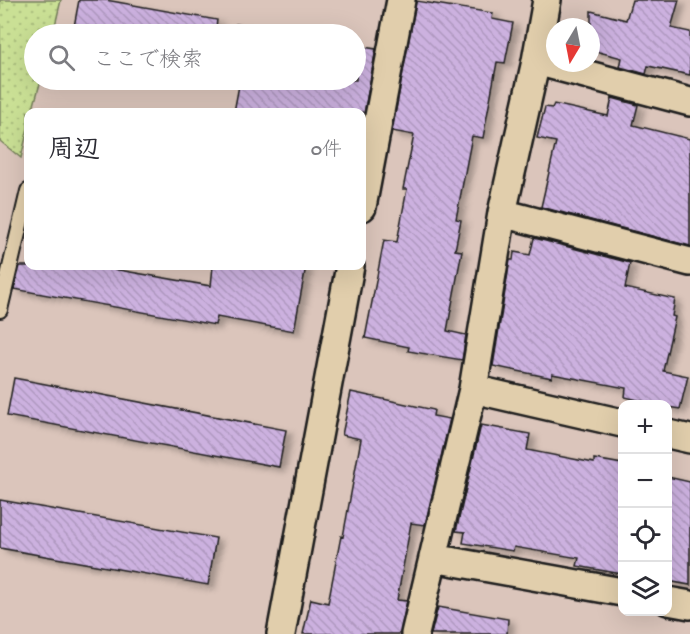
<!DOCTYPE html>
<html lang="ja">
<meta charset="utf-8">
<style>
:root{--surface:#fff;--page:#f2f2f3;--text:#2b2b33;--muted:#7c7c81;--line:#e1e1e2}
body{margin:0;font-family:"Gochi Hand","Klee One",sans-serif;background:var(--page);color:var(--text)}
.controls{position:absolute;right:18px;bottom:18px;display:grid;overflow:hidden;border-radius:12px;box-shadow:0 6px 24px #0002}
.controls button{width:54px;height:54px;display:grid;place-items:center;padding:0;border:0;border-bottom:2px solid var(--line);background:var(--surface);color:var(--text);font:30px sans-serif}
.compass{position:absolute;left:546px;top:18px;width:54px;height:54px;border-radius:50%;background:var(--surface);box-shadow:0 6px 24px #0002;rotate:190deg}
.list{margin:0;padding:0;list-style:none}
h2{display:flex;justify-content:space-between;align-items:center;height:78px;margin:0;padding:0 24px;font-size:26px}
h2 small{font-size:20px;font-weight:400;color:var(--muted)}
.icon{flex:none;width:33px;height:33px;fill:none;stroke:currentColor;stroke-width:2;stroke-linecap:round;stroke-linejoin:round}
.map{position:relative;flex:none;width:690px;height:634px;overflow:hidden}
.search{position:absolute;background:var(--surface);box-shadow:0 6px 24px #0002;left:24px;top:24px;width:342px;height:66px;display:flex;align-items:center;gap:15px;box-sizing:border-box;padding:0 21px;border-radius:33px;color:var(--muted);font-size:22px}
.panel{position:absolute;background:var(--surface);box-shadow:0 6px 24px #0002;left:24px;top:108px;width:342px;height:162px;border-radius:12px}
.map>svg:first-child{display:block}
.park{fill:url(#park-dots);stroke:#737e58;stroke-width:1.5}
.building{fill:url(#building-back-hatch);stroke:#1c1c1c;stroke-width:1.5;filter:url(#shadow)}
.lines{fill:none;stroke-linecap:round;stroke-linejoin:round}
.service-casing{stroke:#1c1c1c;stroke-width:18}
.minor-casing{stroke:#1c1c1c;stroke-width:32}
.service{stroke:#e1ceac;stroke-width:14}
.minor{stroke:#e1ceac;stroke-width:27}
</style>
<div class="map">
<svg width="690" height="634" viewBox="0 0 690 634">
<defs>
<pattern id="park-dots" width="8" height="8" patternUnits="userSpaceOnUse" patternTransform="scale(1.5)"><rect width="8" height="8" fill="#cae095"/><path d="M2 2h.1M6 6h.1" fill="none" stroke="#adc080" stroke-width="1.8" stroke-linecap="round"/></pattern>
<pattern id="building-back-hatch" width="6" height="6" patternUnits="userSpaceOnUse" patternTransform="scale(1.5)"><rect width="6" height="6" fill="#ccb1df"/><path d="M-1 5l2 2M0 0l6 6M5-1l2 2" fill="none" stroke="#af98bf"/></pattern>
<filter id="shadow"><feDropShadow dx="6" dy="4" stdDeviation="3" flood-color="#0004"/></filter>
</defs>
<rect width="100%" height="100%" fill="#dbc5bb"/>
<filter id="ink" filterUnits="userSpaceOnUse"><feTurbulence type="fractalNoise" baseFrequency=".0167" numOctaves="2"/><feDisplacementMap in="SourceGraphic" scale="12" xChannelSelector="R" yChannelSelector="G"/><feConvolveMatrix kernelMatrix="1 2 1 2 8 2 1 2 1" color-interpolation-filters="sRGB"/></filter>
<g filter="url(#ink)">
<!-- park -->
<path class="park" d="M0,0H61L53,34H34V80H41L32,112H28V128L21,158L0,141Z"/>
<!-- building -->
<path class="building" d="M79,0H106L217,20L215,34H89L73,32Z
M632,0H679L671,28L690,32V75L648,66L646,74L620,67L622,58L591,50V11L626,20Z
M416,1L493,13L492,19L513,23L505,63L497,62L483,138L472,136L456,219L461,220L455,250L462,251L447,331L466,335L462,360L408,351L409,347L365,338L384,240L397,242L407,189H403L414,135L392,131Z
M236,24L295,34H235Z
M356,46L376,49L362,125V112H234L240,80H356Z
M612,98L638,105L633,125L690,139V246L541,207L556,142L537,138L545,107L552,108L554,104L608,116Z
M534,238L630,263L625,288L675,299L672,316L675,317L663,371L688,376L680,409L668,407V405H659L625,397L626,388L552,374V378L493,366L510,260H513L514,252L530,255Z
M20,266H96L211,286L213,266H306L294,331L217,317L215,325L14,289Z
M14,378L286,430L279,467L7,416Z
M351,392L434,410L433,416L450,419L425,525L411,523L397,600L407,601L400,634H303L311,599L328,603L341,536L343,537L361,439L342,435Z
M481,425L530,434L527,450L594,463V459L622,464V574L577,566L579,558L514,547L513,551L463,543L465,532L456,531Z
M668,477L690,482V585L668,581Z
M0,500L216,538L208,585L0,548Z
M438,607L508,619L507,634H431Z"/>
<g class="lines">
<defs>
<path id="service" d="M0,310L28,191"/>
<path id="minor" d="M536,61L690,102
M362,207L401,0
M502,213L690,262
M473,389L622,423
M668,434L690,439
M433,558L622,592
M668,601L690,605
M281,634L350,266
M415,634L473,389L502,213L536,61L547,0"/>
</defs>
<!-- service casing -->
<use href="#service" class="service-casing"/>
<!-- minor casing -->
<use href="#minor" class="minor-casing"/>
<!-- service -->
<use href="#service" class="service"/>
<!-- minor -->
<use href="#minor" class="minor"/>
</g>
</g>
</svg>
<div class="controls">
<button>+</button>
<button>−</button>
<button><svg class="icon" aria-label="locate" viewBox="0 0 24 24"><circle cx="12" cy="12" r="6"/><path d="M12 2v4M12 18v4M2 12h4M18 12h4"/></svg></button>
<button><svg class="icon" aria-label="layers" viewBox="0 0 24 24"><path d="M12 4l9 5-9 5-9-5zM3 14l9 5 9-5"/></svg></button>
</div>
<svg class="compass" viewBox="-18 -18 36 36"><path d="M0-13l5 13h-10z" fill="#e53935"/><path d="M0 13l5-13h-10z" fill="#7c7c81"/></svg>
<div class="search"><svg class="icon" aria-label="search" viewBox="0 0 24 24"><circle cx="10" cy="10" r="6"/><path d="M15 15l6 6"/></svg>ここで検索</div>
<section class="panel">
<h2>周辺<small>0件</small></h2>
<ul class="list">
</ul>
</section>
</div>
